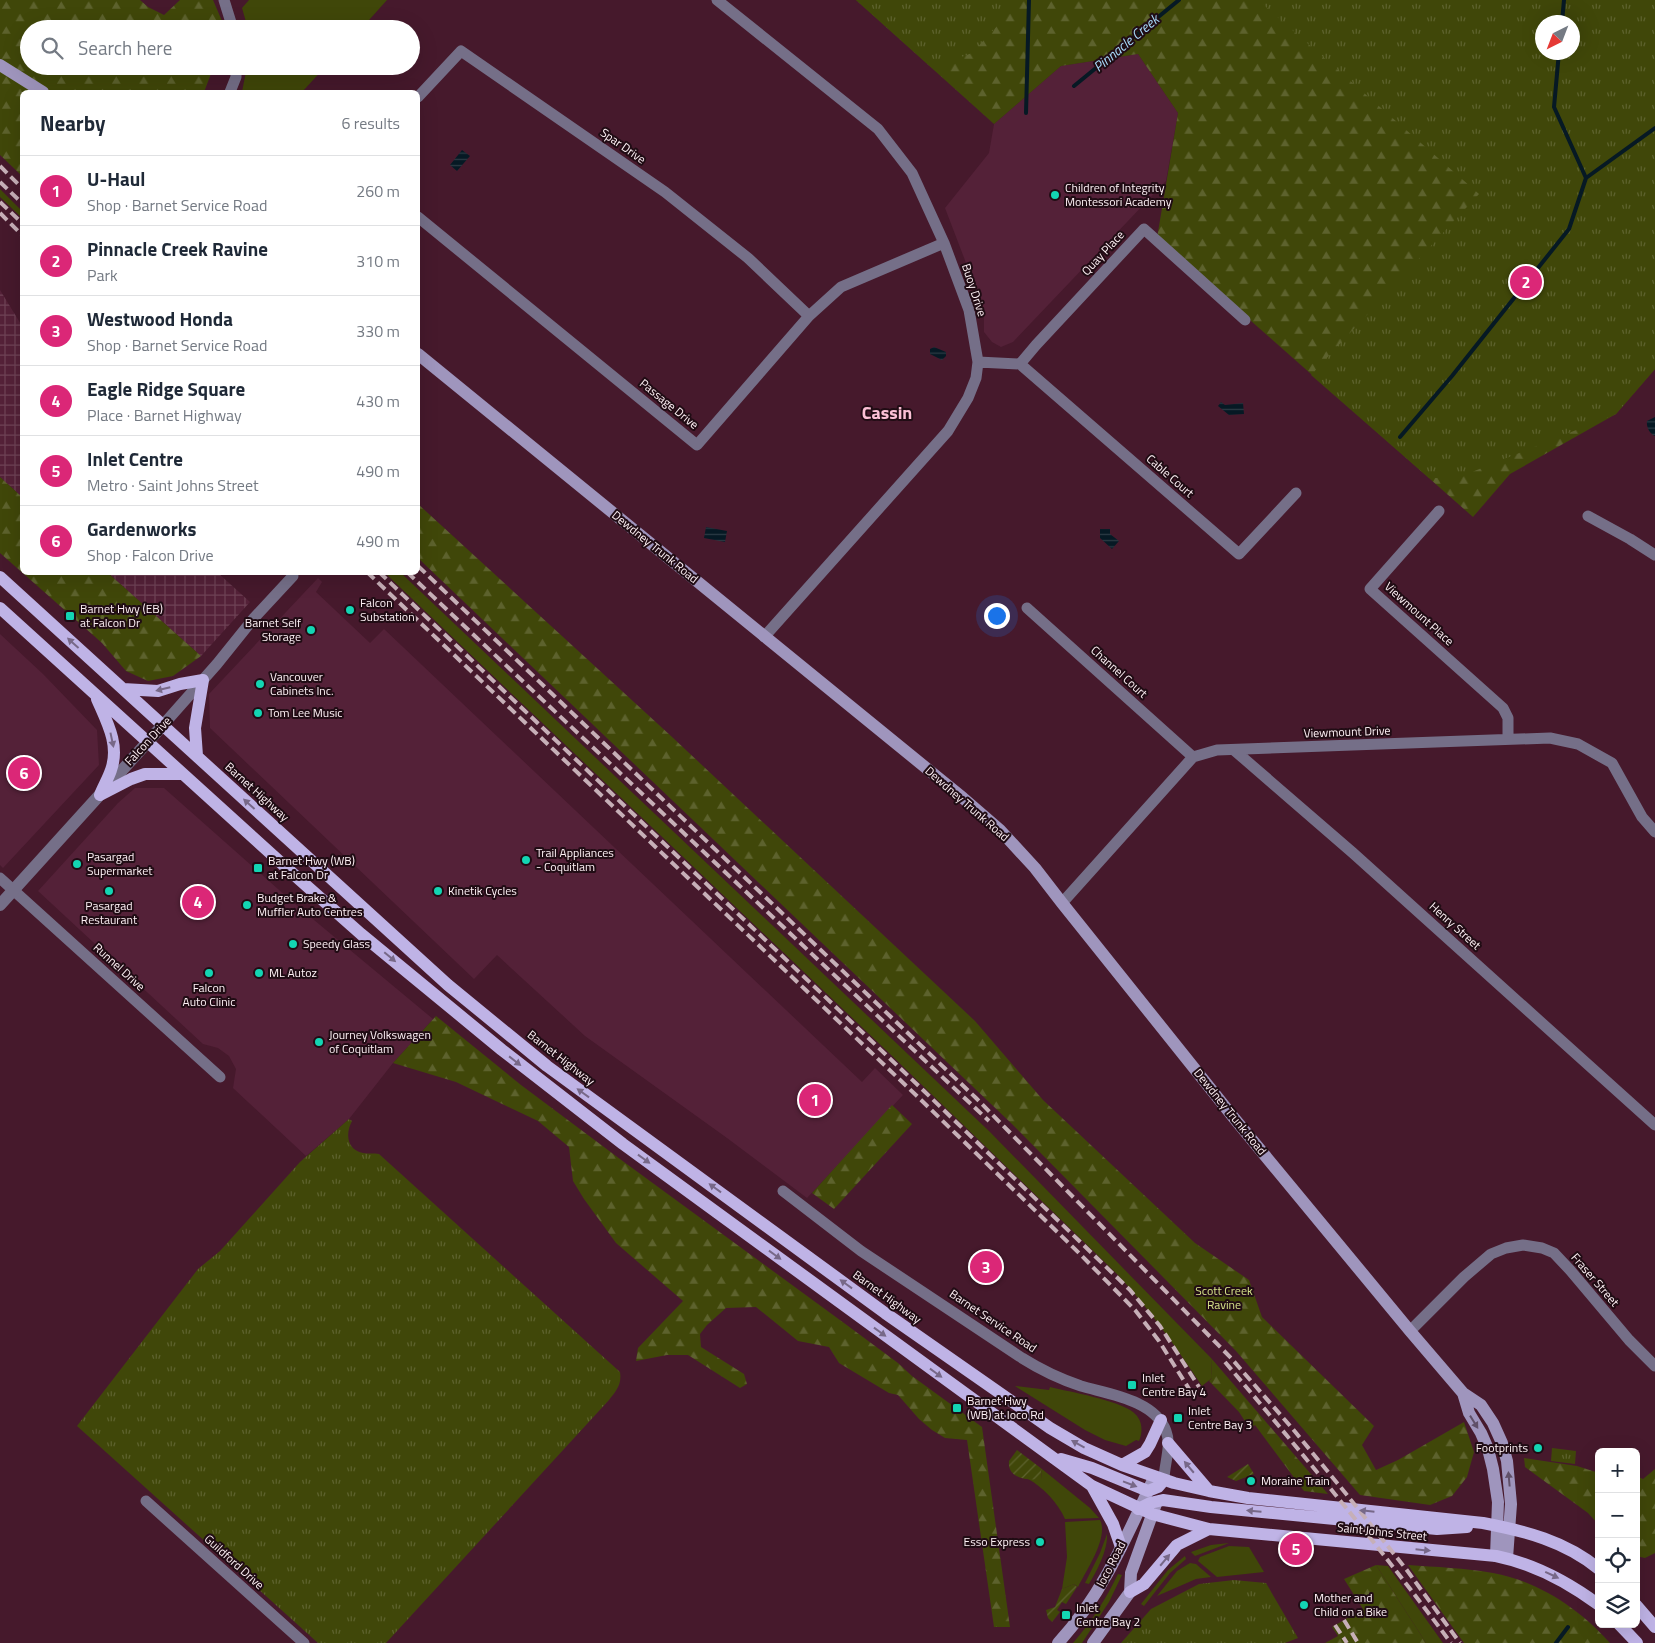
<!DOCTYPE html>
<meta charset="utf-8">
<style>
:root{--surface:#fff;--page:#f2f2f3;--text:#1f2937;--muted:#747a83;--line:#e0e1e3;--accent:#db2777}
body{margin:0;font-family:"Titillium Web",sans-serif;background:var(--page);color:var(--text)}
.controls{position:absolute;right:15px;bottom:15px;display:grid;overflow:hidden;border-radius:8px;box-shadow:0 5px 20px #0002}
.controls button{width:45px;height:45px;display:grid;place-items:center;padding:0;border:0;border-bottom:1px solid var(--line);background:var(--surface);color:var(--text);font:25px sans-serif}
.compass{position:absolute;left:1535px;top:15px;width:45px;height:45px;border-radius:50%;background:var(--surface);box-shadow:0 5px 20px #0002;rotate:222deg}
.you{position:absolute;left:996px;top:615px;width:18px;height:18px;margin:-12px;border:4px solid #fff;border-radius:50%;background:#1a73e8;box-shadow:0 0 0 8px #1a73e833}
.badge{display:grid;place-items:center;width:32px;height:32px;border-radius:50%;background:var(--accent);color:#fff;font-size:16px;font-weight:700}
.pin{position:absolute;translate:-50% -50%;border:2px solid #fff;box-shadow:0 1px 5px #0006}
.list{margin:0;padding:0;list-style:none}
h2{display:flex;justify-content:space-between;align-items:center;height:65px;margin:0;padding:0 20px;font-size:21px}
h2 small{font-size:16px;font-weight:400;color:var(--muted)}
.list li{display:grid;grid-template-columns:32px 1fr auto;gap:15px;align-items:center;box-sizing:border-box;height:70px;padding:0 20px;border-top:1px solid var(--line)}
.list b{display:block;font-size:19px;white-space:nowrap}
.list p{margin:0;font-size:16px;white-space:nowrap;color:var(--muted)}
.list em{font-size:16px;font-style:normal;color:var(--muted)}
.icon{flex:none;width:28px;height:28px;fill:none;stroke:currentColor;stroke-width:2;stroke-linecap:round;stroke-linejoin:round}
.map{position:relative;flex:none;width:1655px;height:1643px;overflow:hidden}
.search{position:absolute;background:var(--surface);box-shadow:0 5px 20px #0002;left:20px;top:20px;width:400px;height:55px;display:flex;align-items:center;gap:12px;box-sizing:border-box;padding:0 18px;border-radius:28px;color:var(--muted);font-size:19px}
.panel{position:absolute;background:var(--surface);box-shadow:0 5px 20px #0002;left:20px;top:90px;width:400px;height:485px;border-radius:8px}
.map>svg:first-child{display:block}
.built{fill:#542138}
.industrial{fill:url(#industrial-grid)}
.grass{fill:#404709}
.forest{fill:url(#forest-firs);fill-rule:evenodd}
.park{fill:url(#park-tufts);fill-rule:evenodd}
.garden{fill:url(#garden-furrows)}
.water{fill:url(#water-rules)}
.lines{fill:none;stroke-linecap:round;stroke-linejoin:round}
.stream{stroke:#061924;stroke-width:4}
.minor{stroke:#756f88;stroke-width:11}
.tertiary{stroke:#756f88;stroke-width:12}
.secondary{stroke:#9f95bd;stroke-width:12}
.primary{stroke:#bfb3e6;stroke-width:12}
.rail{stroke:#c6afb7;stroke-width:4;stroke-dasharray:10 5;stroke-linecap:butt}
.oneway{fill:#776888}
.oneway2{fill:#605068}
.poi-dot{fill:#13d5b3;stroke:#200c14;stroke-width:2}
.labels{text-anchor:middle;stroke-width:4;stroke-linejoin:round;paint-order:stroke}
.street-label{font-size:12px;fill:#fef1f5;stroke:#200c14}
.poi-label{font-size:12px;fill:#fef1f5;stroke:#200c14;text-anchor:start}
.park-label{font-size:12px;fill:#d7e48a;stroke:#200c14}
.water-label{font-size:14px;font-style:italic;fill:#a8dbfb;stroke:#200c14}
.district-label{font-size:18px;font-weight:bold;fill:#fbc0d5;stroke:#200c14}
</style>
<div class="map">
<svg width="1655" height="1643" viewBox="0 0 1655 1643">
<defs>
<pattern id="industrial-grid" width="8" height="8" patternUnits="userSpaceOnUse" patternTransform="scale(1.25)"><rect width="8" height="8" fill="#542138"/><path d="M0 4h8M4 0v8" fill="none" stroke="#6e4255"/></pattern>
<pattern id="forest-firs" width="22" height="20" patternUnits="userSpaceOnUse" patternTransform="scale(1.25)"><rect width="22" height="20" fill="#404709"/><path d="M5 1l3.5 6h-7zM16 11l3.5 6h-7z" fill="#5d622d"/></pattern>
<pattern id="park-tufts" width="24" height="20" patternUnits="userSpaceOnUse" patternTransform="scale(1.25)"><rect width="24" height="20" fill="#404709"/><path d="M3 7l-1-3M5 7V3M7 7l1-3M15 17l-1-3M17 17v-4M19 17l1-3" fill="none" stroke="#5d622d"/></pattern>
<pattern id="garden-furrows" width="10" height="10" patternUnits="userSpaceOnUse" patternTransform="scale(1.25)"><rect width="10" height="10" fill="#404709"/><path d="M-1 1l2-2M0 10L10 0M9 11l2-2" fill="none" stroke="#5d622d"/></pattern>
<pattern id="water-rules" width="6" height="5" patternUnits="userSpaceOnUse" patternTransform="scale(1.25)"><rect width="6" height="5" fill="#061924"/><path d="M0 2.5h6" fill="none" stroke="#2b3b44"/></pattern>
</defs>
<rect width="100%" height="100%" fill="#46192c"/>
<!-- built -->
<path class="built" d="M1138,54L1178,113L1166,181L1013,342L1001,347L992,342L984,332V310L945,208L989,153L994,124L1061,66Z
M318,578L322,582L316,592L370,643L384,629L862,1082L875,1068L903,1095L807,1198L727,1138L585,1036L497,955L474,979L210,728L209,694Z
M0,634L43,674L97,730L99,765L3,868L0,865Z
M135,788H164L296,905L433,1019L393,1063L349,1119L306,1156L233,1088L236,1069L229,1056L218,1048L203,1044L38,891L118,803Z"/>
<!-- industrial -->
<path class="industrial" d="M0,290L22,326V497L0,477Z
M108,573H218L250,602L201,656Z"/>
<!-- grass -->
<path class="grass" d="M249,0H387L361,29H248L242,8Z
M247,66H326L302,92H242Z
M0,189L22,211V218L0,197Z
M385,573H401L990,1132L1211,1358L1212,1378L1202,1386C1176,1347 1150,1310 1118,1275L889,1053Z
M1015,1386L1049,1390L1050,1387C1070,1392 1118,1400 1133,1412C1143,1420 1143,1431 1139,1441L1136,1440L1126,1446L1105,1440L1085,1430Z
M1042,1469L1090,1508L1099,1518L1065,1519C1058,1503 1043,1487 1028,1479H1042L1041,1471Z
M1100,1520C1109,1537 1086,1571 1078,1587L1074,1584L1062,1589L1067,1557L1065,1522Z
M1107,1534C1108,1550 1097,1571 1089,1584L1085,1583L1100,1553Z
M1229,1543L1195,1556L1191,1552L1211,1545Z
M1229,1546L1249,1547L1264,1572L1217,1577L1198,1561L1200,1557Z
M1185,1556L1186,1559L1170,1573L1144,1606L1141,1604L1168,1570Z
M1190,1563L1196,1564L1211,1577L1196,1579L1157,1596L1177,1571Z
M1376,1565L1388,1566L1443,1643H1426Z
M1118,1574L1122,1575L1109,1602L1082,1643H1073C1091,1622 1106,1599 1118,1574Z"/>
<!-- forest -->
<path class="forest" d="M0,0H140L148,7L164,15L180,0H213L225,28L29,29V66H214L204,92H22V176L0,155Z
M856,0H1655V369L1616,414L1510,474L1473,517L1157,238L1178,113L1138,54L1061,66L994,124ZM1542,22H1572V52H1542Z
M0,477L22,497V572L108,573L201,656L173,676L148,681L126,671L102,643L0,553Z
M418,504L671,736L975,1021L1043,1100L1195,1243L1249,1280L1262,1317L1374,1426L1362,1445L1376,1470L1398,1460L1464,1422L1474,1452L1467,1477L1452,1496L1430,1505L1360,1495L1236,1351L1012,1124L418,558Z
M436,1016L521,1085L624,1162L844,1323L898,1363L912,1376L982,1427L1010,1627H994L967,1440L945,1438L932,1430L919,1419L898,1395L889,1393L839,1363L829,1347L798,1341L756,1307L726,1308L707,1325L700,1334L701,1347L744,1374L747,1384L740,1388L688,1355H667L636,1361L638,1348L683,1301L616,1243L584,1199L573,1181L569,1147L538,1121L456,1082L393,1063Z
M892,1105L912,1124L834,1209L812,1193Z
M1211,1358L1328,1494L1304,1491L1255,1425L1250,1429L1239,1412L1209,1381L1212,1378Z
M1524,1458L1577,1466L1599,1473V1525L1588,1513L1525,1467Z
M1655,1469V1553L1645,1558L1636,1556V1476L1643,1479Z
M1376,1565L1426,1643H1325L1338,1636L1332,1627L1363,1609L1344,1579Z
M1408,1565C1436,1567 1465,1568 1493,1573C1538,1581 1580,1609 1610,1643H1464Z"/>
<!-- park -->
<path class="park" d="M856,0H1021L972,53L932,68Z
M1258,0H1655V369L1616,414L1457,478H1429L1311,375L1479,194ZM1572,22V52H1542V22Z
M349,1119L352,1121C345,1134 347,1150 363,1153C368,1154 374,1153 379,1154L620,1372C622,1385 616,1391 609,1400L386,1643H318L77,1426L198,1269L220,1251L300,1162Z
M1552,1448L1576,1451L1575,1464L1551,1461Z
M1234,1580L1266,1583L1298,1638L1285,1643H1121L1151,1609L1199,1584Z"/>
<!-- garden -->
<path class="garden" d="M1017,1450L1042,1469L1041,1471L1042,1479C1028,1481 1007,1479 1009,1461Z
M1248,1464L1254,1474L1236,1481L1227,1477Z
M1074,1584L1077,1587L1066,1604L1062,1602L1057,1610L1060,1612L1052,1622L1048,1618L1046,1610L1055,1607L1062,1589Z"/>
<!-- water -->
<path class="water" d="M462,150L470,156L457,171L450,165Z
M934,347L946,352V356L942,360L930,354V349Z
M1221,402L1225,405L1243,403L1244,414L1229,415L1218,406Z
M1655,417V436C1650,434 1646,427 1647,421Z
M706,527L727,531L725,542L704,538Z
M1100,529H1110V534L1119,541L1112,549L1100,538Z"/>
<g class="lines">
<!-- stream -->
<path class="stream" d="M1562,22L1564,0
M1074,86L1179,0
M1026,113L1029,0
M1586,178L1655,128
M1400,437L1452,376L1569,229L1586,178L1554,107L1559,52
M1556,1643L1568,1627"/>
<!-- minor -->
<path class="minor" d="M224,0L233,29
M717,0L878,129L912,173L944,243L969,310L978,362L976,378L968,398L948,431L764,637
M230,92L236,77V66
M418,97L461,51L665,192L748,258L809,316
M418,217L697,445L809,316L841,287L944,243
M978,362L1020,364
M1020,364L1239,554L1296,493
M1020,364L1036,345L1144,229L1245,320
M1439,511L1370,589L1503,708L1508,718V739
M1588,516L1630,539L1655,555
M1027,608L1193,757
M163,725L217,664L254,618L293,576
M1234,750L1353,853L1655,1125
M0,878L220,1077
M1062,903L1193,757L1217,750L1550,738L1578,744L1612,763L1642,817L1655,832
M783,1191L861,1251L1022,1358C1041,1370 1060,1379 1081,1386C1108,1394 1155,1400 1166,1431C1172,1446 1164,1464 1164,1480
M1410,1331L1464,1277L1491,1254L1506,1248L1523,1245L1542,1248L1554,1253L1570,1270L1629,1340L1655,1366
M146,1501L304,1643"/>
<!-- tertiary -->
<path class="tertiary" d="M0,905L163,725"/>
<!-- secondary -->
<path class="secondary" d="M0,65L43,92
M418,354L963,798L1000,830L1035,868L1062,903L1234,1118L1410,1331L1463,1393L1481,1405L1493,1423L1502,1443L1507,1461L1511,1504L1507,1558
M1463,1393L1469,1413L1481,1433L1488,1449L1493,1469L1498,1502L1496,1556
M1058,1643C1101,1597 1126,1538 1152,1482
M1093,1643L1130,1592L1131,1573L1156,1504"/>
<!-- primary -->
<path class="primary" d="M0,577L448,985L547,1066L885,1313L1050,1428L1084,1448L1122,1465L1174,1483L1209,1491L1248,1498L1483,1523C1525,1531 1565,1541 1599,1569
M0,608L300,880L361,934L502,1050L623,1144L1092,1486L1152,1514L1209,1529L1496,1556C1535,1564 1568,1582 1599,1605
M123,689L158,691L180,684L203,680L195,728L197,756
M97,699C107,722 120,745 111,770C108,779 103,787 100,795
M100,795L131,779L145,774H182
M1168,1443L1209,1491
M1061,1459L1092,1468L1148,1491L1158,1487L1164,1480
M1122,1465L1145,1452L1150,1444L1161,1420
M1092,1486L1113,1524L1121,1547
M1138,1509L1150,1503L1163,1500L1211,1507L1437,1529L1467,1527
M1130,1592L1144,1584L1177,1545L1209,1529
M1636,1605L1655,1627
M1619,1624L1637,1643"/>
<!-- rail -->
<path class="rail" d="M0,166L22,188
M0,182L22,203
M0,202L22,223
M0,213L22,235
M418,566L976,1098L1231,1358L1292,1428L1347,1495L1406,1569L1460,1643
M367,572L919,1098L1079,1253L1135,1310L1159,1341L1191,1392
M379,572L924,1091L1130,1290L1160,1326L1199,1387
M407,572L989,1121
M1225,1362C1303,1454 1379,1546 1451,1643
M1344,1620L1358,1643
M1335,1625L1347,1643"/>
</g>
<!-- one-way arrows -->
<defs><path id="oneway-solid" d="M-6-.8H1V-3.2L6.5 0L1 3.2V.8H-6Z" transform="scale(1.25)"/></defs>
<g class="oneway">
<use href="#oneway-solid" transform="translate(73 643) rotate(-138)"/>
<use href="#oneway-solid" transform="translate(163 689) rotate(166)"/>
<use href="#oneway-solid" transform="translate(112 740) rotate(78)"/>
<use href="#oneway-solid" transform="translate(249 804) rotate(-138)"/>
<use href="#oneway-solid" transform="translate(390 957) rotate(40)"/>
<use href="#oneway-solid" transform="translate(515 1061) rotate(38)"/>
<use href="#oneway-solid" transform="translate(583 1093) rotate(-144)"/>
<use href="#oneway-solid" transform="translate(644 1159) rotate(36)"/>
<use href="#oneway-solid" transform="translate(715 1188) rotate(-144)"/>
<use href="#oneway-solid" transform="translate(775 1255) rotate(36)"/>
<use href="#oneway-solid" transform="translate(846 1284) rotate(-144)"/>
<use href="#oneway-solid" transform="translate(880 1332) rotate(36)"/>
<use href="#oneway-solid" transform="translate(936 1373) rotate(36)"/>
<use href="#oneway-solid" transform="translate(1078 1444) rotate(-151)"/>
<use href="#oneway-solid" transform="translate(1189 1467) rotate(-130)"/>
<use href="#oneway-solid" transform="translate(1130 1484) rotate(21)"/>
<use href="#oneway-solid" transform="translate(1254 1511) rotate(-175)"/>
<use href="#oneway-solid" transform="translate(1367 1511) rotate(-174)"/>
<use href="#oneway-solid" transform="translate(1423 1550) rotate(6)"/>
<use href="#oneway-solid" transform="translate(1165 1560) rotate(-50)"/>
<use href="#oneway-solid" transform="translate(1552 1575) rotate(25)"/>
</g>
<g class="oneway2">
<use href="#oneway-solid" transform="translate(1474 1422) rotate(58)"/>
<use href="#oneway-solid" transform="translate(1509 1479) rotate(-95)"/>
</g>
<!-- markers -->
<g class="poi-dot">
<circle cx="1055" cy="195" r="5"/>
<circle cx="350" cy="610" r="5"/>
<rect x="65" y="611" width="10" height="10" rx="2.5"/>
<circle cx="311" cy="630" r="5"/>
<circle cx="260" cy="684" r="5"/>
<circle cx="258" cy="713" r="5"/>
<circle cx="526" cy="860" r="5"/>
<circle cx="77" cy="864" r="5"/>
<rect x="253" y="863" width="10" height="10" rx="2.5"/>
<circle cx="109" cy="891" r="5"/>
<circle cx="438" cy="891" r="5"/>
<circle cx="247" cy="905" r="5"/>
<circle cx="293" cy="944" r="5"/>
<circle cx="209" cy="973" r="5"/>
<circle cx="259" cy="973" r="5"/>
<circle cx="319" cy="1042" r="5"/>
<rect x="1127" y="1380" width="10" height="10" rx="2.5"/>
<rect x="952" y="1403" width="10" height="10" rx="2.5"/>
<rect x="1173" y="1413" width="10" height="10" rx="2.5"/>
<circle cx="1538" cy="1448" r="5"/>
<circle cx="1251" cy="1481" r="5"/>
<circle cx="1040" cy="1542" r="5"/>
<circle cx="1304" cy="1605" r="5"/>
<rect x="1061" y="1610" width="10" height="10" rx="2.5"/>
</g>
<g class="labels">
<!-- street labels -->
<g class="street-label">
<text transform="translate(623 146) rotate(35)" y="4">Spar Drive</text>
<text transform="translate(1103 253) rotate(-47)" y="4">Quay Place</text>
<text transform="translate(974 290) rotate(72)" y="4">Buoy Drive</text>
<text transform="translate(669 404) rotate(39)" y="4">Passage Drive</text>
<text transform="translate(1170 476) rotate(41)" y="4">Cable Court</text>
<text transform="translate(655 547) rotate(39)" y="4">Dewdney Trunk Road</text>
<text transform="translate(1419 614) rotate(42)" y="4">Viewmount Place</text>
<text transform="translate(1119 672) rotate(42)" y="4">Channel Court</text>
<text transform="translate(1347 732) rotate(-2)" y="4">Viewmount Drive</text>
<text transform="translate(148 741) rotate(-47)" y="4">Falcon Drive</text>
<text transform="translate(257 792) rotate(42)" y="4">Barnet Highway</text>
<text transform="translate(967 804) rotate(41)" y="4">Dewdney Trunk Road</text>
<text transform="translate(1455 926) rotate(42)" y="4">Henry Street</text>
<text transform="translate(119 967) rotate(42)" y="4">Runnel Drive</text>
<text transform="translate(561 1058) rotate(38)" y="4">Barnet Highway</text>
<text transform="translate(1230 1112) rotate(51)" y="4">Dewdney Trunk Road</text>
<text transform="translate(1595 1280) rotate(49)" y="4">Fraser Street</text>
<text transform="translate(887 1297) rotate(36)" y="4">Barnet Highway</text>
<text transform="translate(993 1321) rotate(34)" y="4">Barnet Service Road</text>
<text transform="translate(1382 1532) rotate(6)" y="4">Saint Johns Street</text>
<text transform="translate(234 1562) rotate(42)" y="4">Guildford Drive</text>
<text transform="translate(1111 1564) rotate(-63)" y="4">Ioco Road</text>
</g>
<!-- poi labels -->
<g class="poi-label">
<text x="1065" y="192">Children of Integrity<tspan x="1065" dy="14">Montessori Academy</tspan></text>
<text x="360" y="607">Falcon<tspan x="360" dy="14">Substation</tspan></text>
<text x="80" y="613">Barnet Hwy (EB)<tspan x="80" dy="14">at Falcon Dr</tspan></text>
<text x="301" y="627" text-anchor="end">Barnet Self<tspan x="301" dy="14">Storage</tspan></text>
<text x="270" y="681">Vancouver<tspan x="270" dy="14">Cabinets Inc.</tspan></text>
<text x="268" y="717">Tom Lee Music</text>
<text x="536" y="857">Trail Appliances<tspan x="536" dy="14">- Coquitlam</tspan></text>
<text x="87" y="861">Pasargad<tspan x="87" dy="14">Supermarket</tspan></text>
<text x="268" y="865">Barnet Hwy (WB)<tspan x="268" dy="14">at Falcon Dr</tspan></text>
<text x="448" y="895">Kinetik Cycles</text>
<text x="257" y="902">Budget Brake &amp;<tspan x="257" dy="14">Muffler Auto Centres</tspan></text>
<text x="109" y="910" text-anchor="middle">Pasargad<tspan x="109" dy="14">Restaurant</tspan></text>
<text x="303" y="948">Speedy Glass</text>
<text x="269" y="977">ML Autoz</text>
<text x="209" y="992" text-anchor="middle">Falcon<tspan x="209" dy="14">Auto Clinic</tspan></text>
<text x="329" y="1039">Journey Volkswagen<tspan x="329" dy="14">of Coquitlam</tspan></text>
<text x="1142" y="1382">Inlet<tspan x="1142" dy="14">Centre Bay 4</tspan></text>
<text x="967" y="1405">Barnet Hwy<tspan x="967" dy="14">(WB) at Ioco Rd</tspan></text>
<text x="1188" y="1415">Inlet<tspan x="1188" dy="14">Centre Bay 3</tspan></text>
<text x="1528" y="1452" text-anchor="end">Footprints</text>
<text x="1261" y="1485">Moraine Train</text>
<text x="1030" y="1546" text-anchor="end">Esso Express</text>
<text x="1314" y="1602">Mother and<tspan x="1314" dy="14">Child on a Bike</tspan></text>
<text x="1076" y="1612">Inlet<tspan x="1076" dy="14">Centre Bay 2</tspan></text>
</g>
<!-- park labels -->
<g class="park-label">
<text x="1224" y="1295">Scott Creek<tspan x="1224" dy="14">Ravine</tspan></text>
</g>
<!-- water labels -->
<g class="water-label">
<text transform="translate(1126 43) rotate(-40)" y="5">Pinnacle Creek</text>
</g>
<!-- district labels -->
<g class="district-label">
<text x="887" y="419">Cassin</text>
</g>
</g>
</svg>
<div class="controls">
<button>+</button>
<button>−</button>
<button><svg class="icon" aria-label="locate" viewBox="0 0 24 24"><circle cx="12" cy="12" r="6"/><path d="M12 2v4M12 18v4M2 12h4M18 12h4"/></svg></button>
<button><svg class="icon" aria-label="layers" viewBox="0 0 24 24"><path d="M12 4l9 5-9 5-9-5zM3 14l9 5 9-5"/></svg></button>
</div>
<svg class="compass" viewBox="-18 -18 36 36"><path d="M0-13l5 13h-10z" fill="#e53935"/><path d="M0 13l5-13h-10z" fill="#747a83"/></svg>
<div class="you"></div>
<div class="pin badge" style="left:815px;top:1100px">1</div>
<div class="pin badge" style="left:1526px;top:282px">2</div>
<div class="pin badge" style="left:986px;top:1267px">3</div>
<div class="pin badge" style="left:198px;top:902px">4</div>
<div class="pin badge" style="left:1296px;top:1549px">5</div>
<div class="pin badge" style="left:24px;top:773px">6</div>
<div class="search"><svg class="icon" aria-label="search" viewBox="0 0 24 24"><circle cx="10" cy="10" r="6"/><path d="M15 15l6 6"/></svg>Search here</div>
<section class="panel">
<h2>Nearby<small>6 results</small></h2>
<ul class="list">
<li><span class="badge">1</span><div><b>U-Haul</b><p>Shop · Barnet Service Road</p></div><em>260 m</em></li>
<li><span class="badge">2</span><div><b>Pinnacle Creek Ravine</b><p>Park</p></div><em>310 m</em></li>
<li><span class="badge">3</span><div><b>Westwood Honda</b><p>Shop · Barnet Service Road</p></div><em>330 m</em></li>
<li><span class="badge">4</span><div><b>Eagle Ridge Square</b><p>Place · Barnet Highway</p></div><em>430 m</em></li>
<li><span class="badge">5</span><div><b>Inlet Centre</b><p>Metro · Saint Johns Street</p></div><em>490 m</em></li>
<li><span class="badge">6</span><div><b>Gardenworks</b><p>Shop · Falcon Drive</p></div><em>490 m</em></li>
</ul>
</section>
</div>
